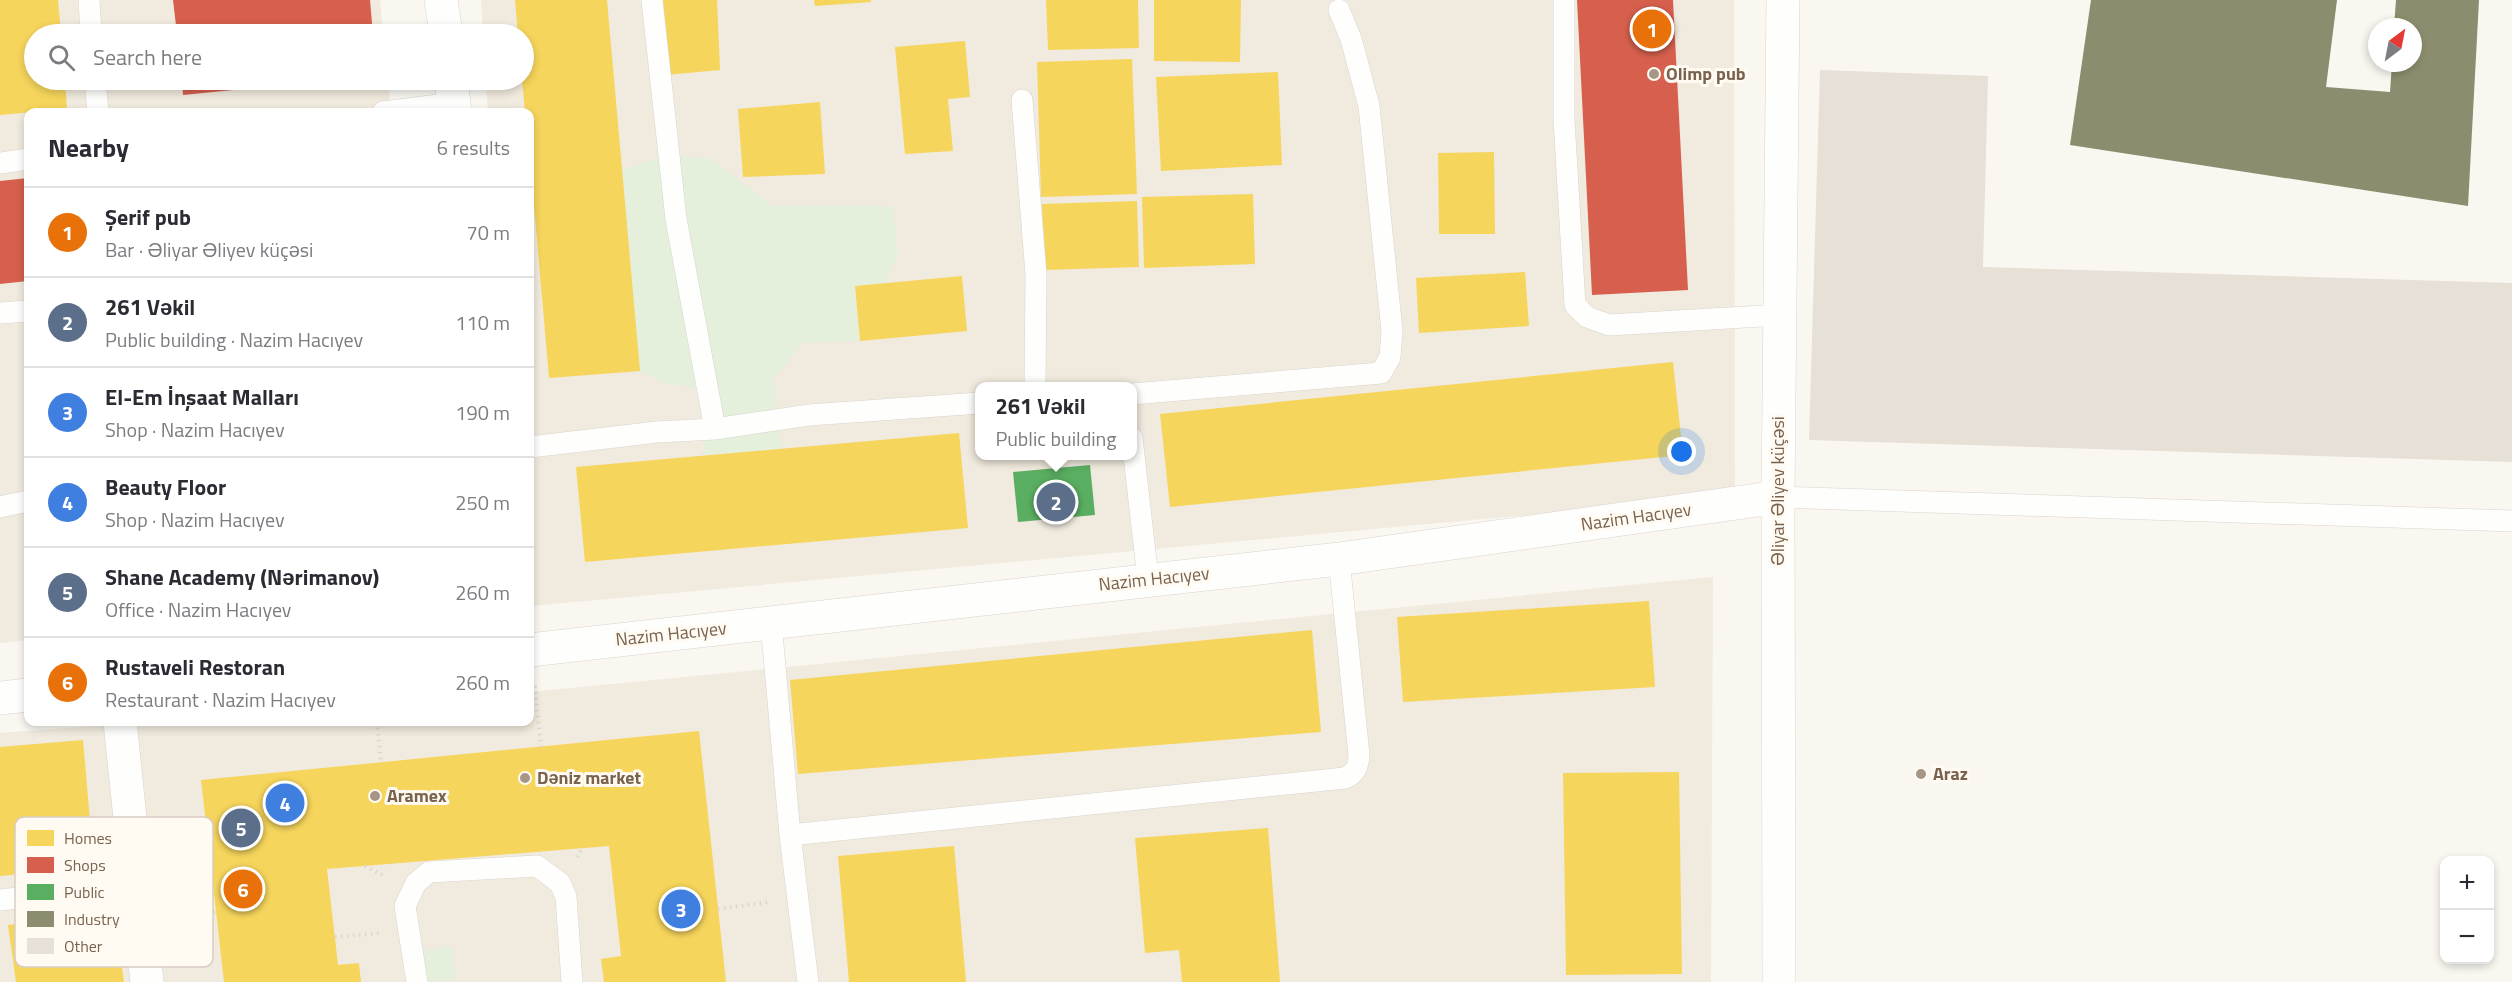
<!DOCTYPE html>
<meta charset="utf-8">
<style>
:root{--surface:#fff;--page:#f7f7f7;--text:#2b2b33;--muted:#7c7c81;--line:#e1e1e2;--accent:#ea580c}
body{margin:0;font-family:"Titillium Web",sans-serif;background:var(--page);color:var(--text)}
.controls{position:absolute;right:18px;bottom:18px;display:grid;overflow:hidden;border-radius:12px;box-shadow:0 3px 9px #0003}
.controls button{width:54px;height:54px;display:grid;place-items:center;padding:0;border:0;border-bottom:2px solid var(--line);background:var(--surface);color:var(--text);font:30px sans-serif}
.compass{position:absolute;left:2368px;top:18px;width:54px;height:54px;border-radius:50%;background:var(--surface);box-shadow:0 3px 9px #0003;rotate:32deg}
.you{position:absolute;left:1682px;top:452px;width:21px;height:21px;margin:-15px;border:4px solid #fff;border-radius:50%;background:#1a73e8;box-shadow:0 0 0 9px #1a73e833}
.badge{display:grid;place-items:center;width:39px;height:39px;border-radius:50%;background:var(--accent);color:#fff;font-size:20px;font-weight:700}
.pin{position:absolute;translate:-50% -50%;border:3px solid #fff;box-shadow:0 2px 6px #0006}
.popup{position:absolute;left:975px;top:382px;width:162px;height:78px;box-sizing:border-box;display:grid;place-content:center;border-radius:12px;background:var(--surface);filter:drop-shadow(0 2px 4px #0005);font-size:20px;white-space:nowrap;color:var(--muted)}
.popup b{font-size:22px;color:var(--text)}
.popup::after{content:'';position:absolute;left:50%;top:100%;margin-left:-12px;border:12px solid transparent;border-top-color:var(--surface)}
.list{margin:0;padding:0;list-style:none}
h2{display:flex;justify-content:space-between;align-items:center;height:78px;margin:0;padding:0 24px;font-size:26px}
h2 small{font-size:20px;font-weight:400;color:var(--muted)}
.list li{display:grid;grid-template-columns:39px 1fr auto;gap:18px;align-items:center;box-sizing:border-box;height:90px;padding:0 24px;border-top:2px solid var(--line)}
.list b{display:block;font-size:22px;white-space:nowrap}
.list p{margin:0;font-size:20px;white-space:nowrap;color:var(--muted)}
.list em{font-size:20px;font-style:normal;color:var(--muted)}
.icon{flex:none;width:33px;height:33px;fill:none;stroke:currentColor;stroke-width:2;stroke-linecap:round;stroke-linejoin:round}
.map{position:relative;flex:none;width:2512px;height:982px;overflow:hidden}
.search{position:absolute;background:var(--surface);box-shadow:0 3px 9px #0003;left:24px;top:24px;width:510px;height:66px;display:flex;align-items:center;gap:15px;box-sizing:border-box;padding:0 21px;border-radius:33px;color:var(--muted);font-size:22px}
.panel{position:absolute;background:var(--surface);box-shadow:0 3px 9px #0003;left:24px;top:108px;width:510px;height:618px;border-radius:12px}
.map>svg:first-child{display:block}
.residential{fill:#f1eade;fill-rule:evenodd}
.green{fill:#e4f0db}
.homes{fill:#f6d55c}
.shops{fill:#d6604d}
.public{fill:#5aae61}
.industry{fill:#8c8c6e}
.building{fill:#e6e0d7}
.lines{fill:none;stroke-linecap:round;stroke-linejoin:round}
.service-casing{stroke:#d9d4cd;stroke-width:22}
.minor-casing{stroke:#d9d4cd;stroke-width:34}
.path{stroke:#dbd6d0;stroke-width:4;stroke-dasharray:1.5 4.5;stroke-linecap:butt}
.service{stroke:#fefefd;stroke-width:21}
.minor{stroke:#fefefd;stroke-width:33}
.poi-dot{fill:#a69687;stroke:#fffbf3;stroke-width:2}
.labels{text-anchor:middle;stroke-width:6;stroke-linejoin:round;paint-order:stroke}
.poi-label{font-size:18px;font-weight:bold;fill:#79624e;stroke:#fffbf3;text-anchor:start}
.street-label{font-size:18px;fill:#79624e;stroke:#fffbf3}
.key{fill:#fffbf3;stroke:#d7cdc2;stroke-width:1.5}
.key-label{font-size:16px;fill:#79624e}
</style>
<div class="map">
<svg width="2512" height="982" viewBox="0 0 2512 982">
<rect width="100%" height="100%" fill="#f9f7f0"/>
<!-- residential -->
<path class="residential" d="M0,0H380L383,34H34V80H388L391,112H28V640L0,643Z
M481,0H1734L1735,496L530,606V112H488L486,80H524V34H483ZM980,386H1132V456H980Z
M1713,577L1711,982H0V733L150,722H530V692Z"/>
<!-- green -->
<path class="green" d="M669,156L713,159L771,205L893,206L898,254L860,341L803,343L774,379L781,449L703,455L708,420L720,415V397L701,388L666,384L640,371L622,169Z
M453,946L456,980L424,982L420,952Z"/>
<!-- homes -->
<path class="homes" d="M0,0H58L61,34H34V80H65L67,109L0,115Z
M515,0H607L640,371L549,378L530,159V112H525L522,80L524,34H518Z
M662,0H717L720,70L666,75Z
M814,0H871V2L815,6Z
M1046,0H1138L1139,48L1048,50Z
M1154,0H1241L1240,62L1154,61Z
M965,41L970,97L948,99L953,151L905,154L895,47Z
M1132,59L1137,194L1041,197L1037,62Z
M1278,72L1282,165L1161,171L1156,77Z
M820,102L825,174L743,177L738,109Z
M1494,152L1495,234H1439L1438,153Z
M1253,194L1255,264L1144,268L1142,197Z
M1137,201L1139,267L1044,270L1042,204Z
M1525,272L1529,326L1419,333L1416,278Z
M962,276L967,331L860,341L855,286Z
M1673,362L1683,455L1170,507L1160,414Z
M959,433L968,528L585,562L576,467Z
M1649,601L1655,687L1403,702L1397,617Z
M1312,630L1321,732L798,774L790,680Z
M699,731L726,982H604L601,959L621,956L609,846L327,869L338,965L359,963L361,982H224L201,780Z
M83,740L94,867L0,876V747Z
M1679,772L1682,974L1566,975L1563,773Z
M1268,828L1280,982H1182L1179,950L1145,953L1135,838Z
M954,846L966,982H849L838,856Z
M114,911L124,982H16L8,925Z"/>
<!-- shops -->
<path class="shops" d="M173,0H370L373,34H177Z
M1577,0H1673L1688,290L1592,295Z
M182,80H322V81L183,95Z
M28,178V281L0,284V181Z"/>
<!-- public -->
<path class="public" d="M1090,465L1095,515L1018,522L1013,472Z"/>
<!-- industry -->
<path class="industry" d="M2091,0H2337L2326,87L2390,92L2392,63H2413V27H2394L2396,0H2479L2468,206L2070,145Z"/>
<!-- building -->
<path class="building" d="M1820,70L1988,76L1983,267L2512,283V462L1809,440Z"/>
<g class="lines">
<defs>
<path id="service" d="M89,0L91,34
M652,0L676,219L715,429
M1564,0V120L1575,305L1587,317L1609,325L1780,315
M95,80L98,112
M1022,100L1036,274L1035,386
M383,112L454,103
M0,163L28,159
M0,313L28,311
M1132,394L1381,373L1390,357L1392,331L1369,106L1351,39L1339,10
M1132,438L1148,579
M530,447L657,432L715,429L809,415L980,403
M1778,497L2512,521
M0,507L28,501
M771,622L790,835L808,982
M790,835L1345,778C1356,773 1358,767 1359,755L1339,559
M0,900L137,884
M417,982L405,906L416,883L429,872L537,866L560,883L566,897L572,982"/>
<path id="minor" d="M441,0L446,34
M451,80L455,112
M530,650L1339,559L1778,497
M0,698L28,695
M120,722L147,982
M1779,982L1778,497L1783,0"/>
</defs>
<!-- service casing -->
<use href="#service" class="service-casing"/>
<!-- minor casing -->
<use href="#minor" class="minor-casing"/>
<!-- path -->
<path class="path" d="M535,686L541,747
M377,722L381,762
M577,857L583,847
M365,866L386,877
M718,909L768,902
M178,918L216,912
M335,937L379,933"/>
<!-- service -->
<use href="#service" class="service"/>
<!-- minor -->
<use href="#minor" class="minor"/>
</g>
<!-- markers -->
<g class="poi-dot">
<circle cx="1654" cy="74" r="6"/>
<circle cx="1921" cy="774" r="6"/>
<circle cx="525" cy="778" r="6"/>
<circle cx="375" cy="796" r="6"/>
</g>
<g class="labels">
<!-- poi labels -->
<g class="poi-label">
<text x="1666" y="80">Olimp pub</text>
<text x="1933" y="780">Araz</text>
<text x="537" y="784">Dəniz market</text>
<text x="387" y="802">Aramex</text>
</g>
<!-- street labels -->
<g class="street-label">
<text transform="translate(1778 491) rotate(-90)" y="6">Əliyar Əliyev küçəsi</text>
<text transform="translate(1636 517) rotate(-8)" y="6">Nazim Hacıyev</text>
<text transform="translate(1154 579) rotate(-6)" y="6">Nazim Hacıyev</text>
<text transform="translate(671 634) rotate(-6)" y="6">Nazim Hacıyev</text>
</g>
</g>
<!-- legend -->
<rect x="15" y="817" width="198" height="150" rx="9" class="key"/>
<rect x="27" y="830" width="27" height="16" fill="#f6d55c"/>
<rect x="27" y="857" width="27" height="16" fill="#d6604d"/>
<rect x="27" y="884" width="27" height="16" fill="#5aae61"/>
<rect x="27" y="911" width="27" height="16" fill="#8c8c6e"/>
<rect x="27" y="938" width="27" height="16" fill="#e6e0d7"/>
<g class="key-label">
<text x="64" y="844">Homes</text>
<text x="64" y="871">Shops</text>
<text x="64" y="898">Public</text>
<text x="64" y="925">Industry</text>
<text x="64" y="952">Other</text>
</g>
</svg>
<div class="controls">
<button>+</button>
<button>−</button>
</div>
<svg class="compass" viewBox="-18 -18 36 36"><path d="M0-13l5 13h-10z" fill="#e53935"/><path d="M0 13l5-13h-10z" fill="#7c7c81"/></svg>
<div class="you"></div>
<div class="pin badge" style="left:1652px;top:29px;background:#e8710a">1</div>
<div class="pin badge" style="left:1056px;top:502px;background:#5c6f8a">2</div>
<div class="popup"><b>261 Vəkil</b>Public building</div>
<div class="pin badge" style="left:681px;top:909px;background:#3f7fe0">3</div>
<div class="pin badge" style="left:285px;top:803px;background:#3f7fe0">4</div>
<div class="pin badge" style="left:241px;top:828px;background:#5c6f8a">5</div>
<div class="pin badge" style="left:243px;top:889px;background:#e8710a">6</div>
<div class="search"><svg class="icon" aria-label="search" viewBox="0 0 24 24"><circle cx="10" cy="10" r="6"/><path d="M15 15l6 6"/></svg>Search here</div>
<section class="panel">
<h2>Nearby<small>6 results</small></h2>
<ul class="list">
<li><span class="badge" style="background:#e8710a">1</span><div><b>Şerif pub</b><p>Bar · Əliyar Əliyev küçəsi</p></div><em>70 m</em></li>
<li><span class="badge" style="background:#5c6f8a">2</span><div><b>261 Vəkil</b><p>Public building · Nazim Hacıyev</p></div><em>110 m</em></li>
<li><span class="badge" style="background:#3f7fe0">3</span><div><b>El-Em İnşaat Malları</b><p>Shop · Nazim Hacıyev</p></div><em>190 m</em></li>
<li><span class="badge" style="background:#3f7fe0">4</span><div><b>Beauty Floor</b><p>Shop · Nazim Hacıyev</p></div><em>250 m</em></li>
<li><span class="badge" style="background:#5c6f8a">5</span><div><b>Shane Academy (Nərimanov)</b><p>Office · Nazim Hacıyev</p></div><em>260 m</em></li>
<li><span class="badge" style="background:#e8710a">6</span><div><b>Rustaveli Restoran</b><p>Restaurant · Nazim Hacıyev</p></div><em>260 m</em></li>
</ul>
</section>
</div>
